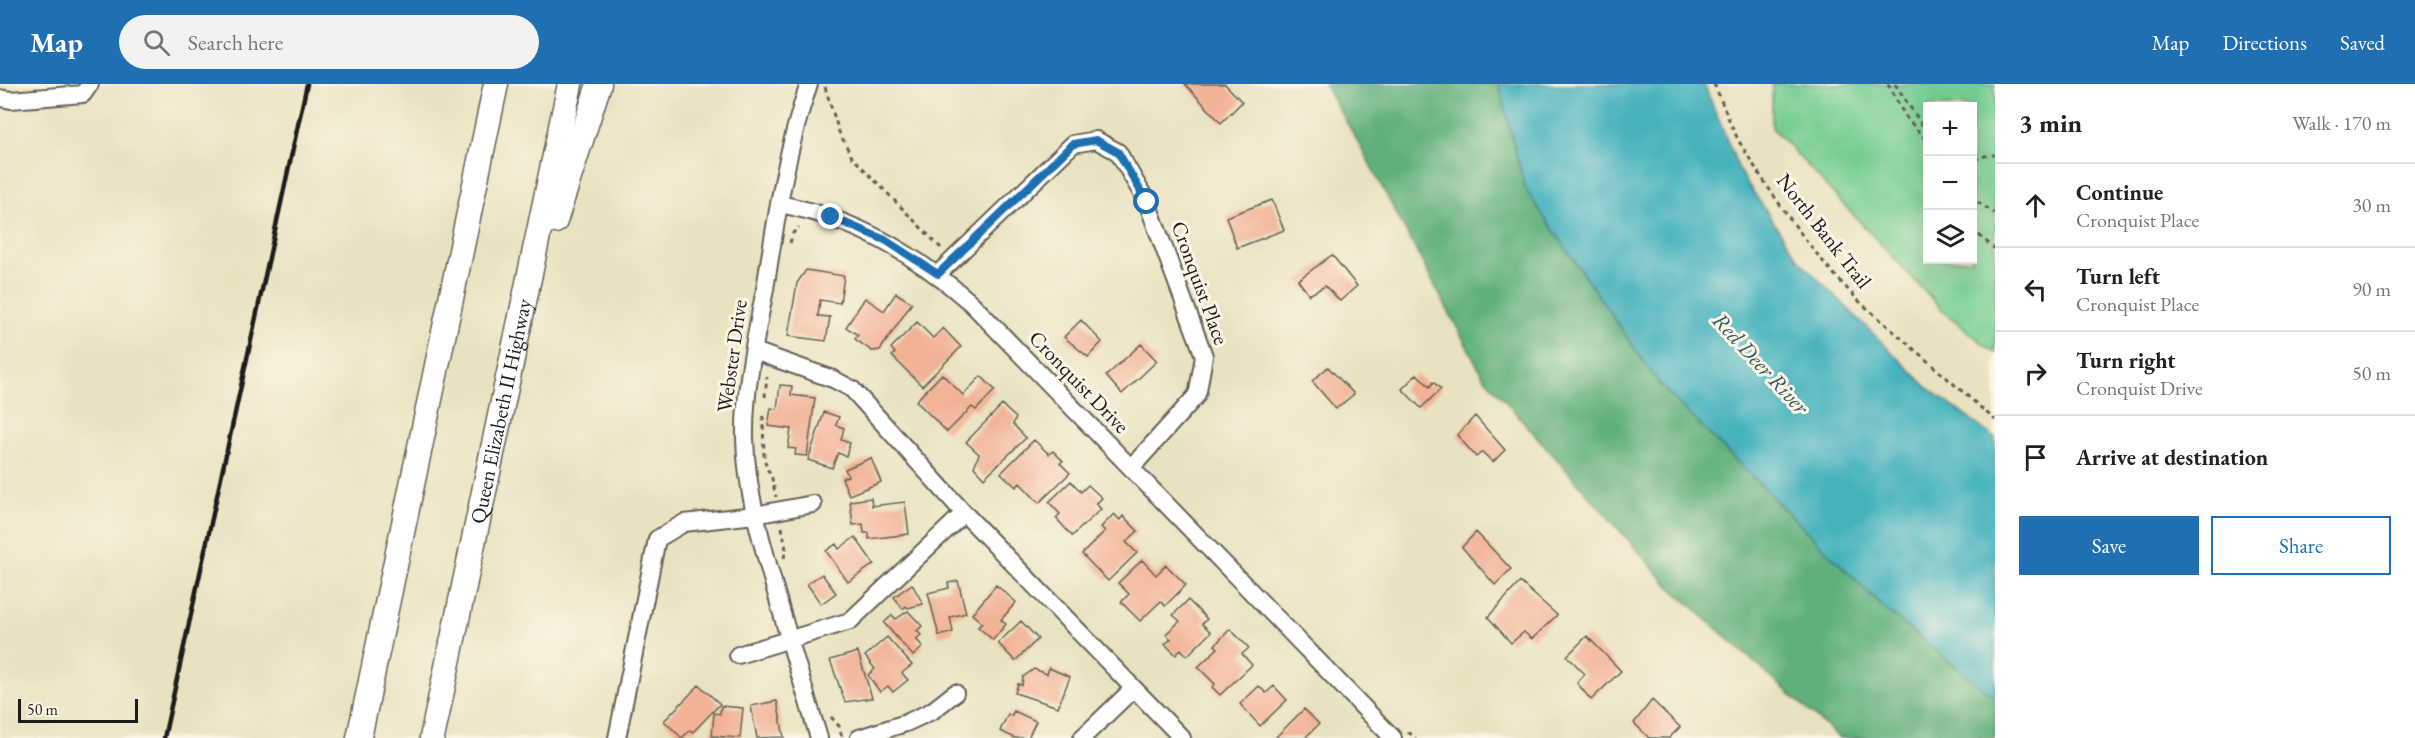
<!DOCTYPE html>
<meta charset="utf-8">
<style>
:root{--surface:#fff;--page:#f2f2f2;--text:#202124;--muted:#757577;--line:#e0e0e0;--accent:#1f6fb2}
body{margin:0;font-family:"EB Garamond",serif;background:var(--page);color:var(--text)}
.controls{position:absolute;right:18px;top:18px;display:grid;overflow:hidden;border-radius:0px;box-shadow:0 6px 24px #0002}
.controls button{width:54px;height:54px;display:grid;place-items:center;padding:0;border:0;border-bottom:2px solid var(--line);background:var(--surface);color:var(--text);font:30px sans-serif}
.scale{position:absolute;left:18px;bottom:15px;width:120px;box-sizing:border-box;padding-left:6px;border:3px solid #1c1c1c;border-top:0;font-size:16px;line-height:21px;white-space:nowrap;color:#1c1c1c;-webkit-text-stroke:4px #fcf5e5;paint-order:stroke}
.stop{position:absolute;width:18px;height:18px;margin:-14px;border:4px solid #1f6fb2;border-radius:50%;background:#fff}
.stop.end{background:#1f6fb2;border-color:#fff;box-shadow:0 2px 6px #0008}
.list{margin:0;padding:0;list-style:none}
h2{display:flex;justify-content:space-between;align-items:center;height:78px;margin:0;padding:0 24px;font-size:26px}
h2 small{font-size:20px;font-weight:400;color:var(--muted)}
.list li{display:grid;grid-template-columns:39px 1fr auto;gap:18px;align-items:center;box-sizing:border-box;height:84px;padding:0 24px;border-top:2px solid var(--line)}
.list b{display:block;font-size:22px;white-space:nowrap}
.list p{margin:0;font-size:20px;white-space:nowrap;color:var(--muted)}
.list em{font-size:20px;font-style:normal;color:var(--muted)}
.actions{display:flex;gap:12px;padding:18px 24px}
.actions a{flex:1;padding:14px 0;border:2px solid var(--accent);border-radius:0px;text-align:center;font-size:21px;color:var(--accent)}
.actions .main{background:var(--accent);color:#fff}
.icon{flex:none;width:33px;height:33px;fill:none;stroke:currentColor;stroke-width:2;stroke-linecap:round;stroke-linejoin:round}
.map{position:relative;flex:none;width:1995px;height:654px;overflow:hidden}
header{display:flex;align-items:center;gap:36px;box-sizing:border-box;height:84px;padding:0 30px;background:var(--accent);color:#fff}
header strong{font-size:28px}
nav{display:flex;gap:33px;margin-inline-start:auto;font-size:21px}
.search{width:420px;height:54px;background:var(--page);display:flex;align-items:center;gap:15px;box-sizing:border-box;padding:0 21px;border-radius:33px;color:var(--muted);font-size:22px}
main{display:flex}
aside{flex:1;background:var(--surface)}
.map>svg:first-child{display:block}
.green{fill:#75cd93;stroke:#487458;stroke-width:1.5;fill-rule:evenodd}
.forest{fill:#60b07d;stroke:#3e664c;stroke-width:1.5}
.water{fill:#44b2be;stroke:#30676d;stroke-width:1.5}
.building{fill:#f2b295}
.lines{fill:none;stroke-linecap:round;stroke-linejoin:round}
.minor-casing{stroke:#646155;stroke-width:20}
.highway-casing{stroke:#646155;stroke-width:27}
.path{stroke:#646155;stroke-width:3;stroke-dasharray:4.5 4.5;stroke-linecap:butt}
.minor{stroke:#fff;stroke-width:16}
.highway{stroke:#fff;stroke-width:24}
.rail{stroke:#1c1c1c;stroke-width:4.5}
.route{stroke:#1f6fb2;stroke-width:8}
.labels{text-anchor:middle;stroke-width:6;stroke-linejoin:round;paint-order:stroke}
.street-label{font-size:21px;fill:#1c1c1c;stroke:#fcf5e5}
.water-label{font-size:22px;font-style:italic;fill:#2c585d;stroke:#fcf5e5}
</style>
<header>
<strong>Map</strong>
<div class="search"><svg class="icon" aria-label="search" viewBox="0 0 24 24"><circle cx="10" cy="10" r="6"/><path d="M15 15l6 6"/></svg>Search here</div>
<nav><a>Map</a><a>Directions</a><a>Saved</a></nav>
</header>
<main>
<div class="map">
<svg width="1995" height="654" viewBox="0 0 1995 654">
<rect width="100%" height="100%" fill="#fcf5e5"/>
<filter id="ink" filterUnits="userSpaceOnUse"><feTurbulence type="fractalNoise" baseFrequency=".0167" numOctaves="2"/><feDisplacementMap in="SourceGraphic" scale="12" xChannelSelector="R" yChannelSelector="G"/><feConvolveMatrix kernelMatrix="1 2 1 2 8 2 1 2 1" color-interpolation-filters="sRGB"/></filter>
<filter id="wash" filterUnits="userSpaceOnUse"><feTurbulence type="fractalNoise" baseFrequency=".008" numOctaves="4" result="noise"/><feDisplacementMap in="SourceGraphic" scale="24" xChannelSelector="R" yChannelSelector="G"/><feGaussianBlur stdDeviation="1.35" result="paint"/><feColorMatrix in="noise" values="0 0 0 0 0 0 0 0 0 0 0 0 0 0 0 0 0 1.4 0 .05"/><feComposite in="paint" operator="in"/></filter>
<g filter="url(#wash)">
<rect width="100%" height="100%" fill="#e9e2c0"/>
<!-- green -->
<path class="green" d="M1772,0H1995V269L1944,228L1772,44ZM1972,22V176H1928V22Z"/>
<!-- forest -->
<path class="forest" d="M1324,0H1499L1525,105L1660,301L1888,528L1990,609L1995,614V654H1839L1669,502L1483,292L1357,56Z"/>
<!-- water -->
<path class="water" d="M1499,0H1704L1741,90L1800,177L1927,303L1995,354V614L1888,528L1660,301L1525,105Z"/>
<g id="blocks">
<!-- building -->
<path class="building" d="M1185,0H1225L1242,18L1221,39Z
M1272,116L1284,146L1237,164L1226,133Z
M1332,171L1357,202L1340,217L1325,202L1309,211L1298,196Z
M806,186L844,192L840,219L820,216L818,232L830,233L826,257L788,252L797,199Z
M896,209L912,219L880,266L872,267L855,255L858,251L846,243L865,214L884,227Z
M1081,236L1102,258L1088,273L1064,253Z
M917,238L933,254L943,244L961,263L922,302L892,272L895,269L891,264Z
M1141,260L1157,277L1122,310L1106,292Z
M1328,283L1354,310L1336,325L1312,297Z
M942,290L963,311L981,292L995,306L976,326L972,323L947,348L916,317Z
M1417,290L1430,303L1433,298L1441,305L1421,324L1402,305Z
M780,301L792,302L791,311L815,314L807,372L795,371L796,365L788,364L791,345L768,342L771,324L777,325Z
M1002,321L1016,334L1013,340L1026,354L984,394L974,383L979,370L966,358Z
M824,328L839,333L836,341L844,344L841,356L850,359L846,372L838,369L832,384L808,376Z
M1475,332L1505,366L1493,378L1482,368L1476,373L1457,351Z
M1034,356L1049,370L1053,367L1063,377L1060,379L1070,389L1039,419L1020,399L1016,403L1001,389Z
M871,374L881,398L849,411L842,394L848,392L845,385Z
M1071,397L1081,408L1088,401L1102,414L1096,420L1101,425L1072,452L1056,434L1060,430L1049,418Z
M871,414L872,422L905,418L909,450L869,455V449H864L863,440L853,441L850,417Z
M1114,430L1120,436L1123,432L1138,447L1126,458L1137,469L1108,497L1082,470L1105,447L1101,443Z
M1476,448L1511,485L1495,501L1462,463Z
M855,453L874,480L848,498L826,467L836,460L839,465Z
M1142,476L1156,491L1166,481L1186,501L1165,522L1161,517L1140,537L1121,518L1129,510L1118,499Z
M822,490L836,509L821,520L807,500Z
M958,497L966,529L950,533L953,548L939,552L928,509L949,504L948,499Z
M1520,498L1557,531L1532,555L1524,548L1511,559L1488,533Z
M912,500L923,520L908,524L906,522L903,525L894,513Z
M996,501L1016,518L1001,536L1006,540L993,556L978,543L982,539L972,530Z
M1188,516L1207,535L1202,540L1211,548L1187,572L1181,565L1176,571L1165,560L1171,555L1166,550L1180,537L1173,531Z
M908,527L922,542L917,547L921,551L916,555L923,563L913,572L884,539L892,531L896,535Z
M1021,537L1038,555L1015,577L998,559Z
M1230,545L1249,564L1242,570L1252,581L1220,611L1212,603L1215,600L1198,583L1218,564L1215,561Z
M1587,552L1621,587L1591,616L1577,599L1585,590L1567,572Z
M887,553L912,581L902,589L908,596L893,608L888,602L880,608L868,591L875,585L865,572Z
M858,568L872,614L845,618L830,576Z
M1049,584L1070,593L1058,623L1015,609L1018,600L1022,601L1023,593L1034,585L1047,590Z
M699,601L720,620L693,648L690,646L682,654L664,637Z
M1259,602L1266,609L1274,602L1287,616L1260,642L1240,620Z
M1652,616L1680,643L1669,654H1649L1634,639Z
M777,617L784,653L757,654L751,622Z
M721,622L743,624L740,654L712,652L714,629L720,630Z
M1304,625L1319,640L1305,654H1275Z
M1014,627L1036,637L1028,654H1015L1000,647L1008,630L1011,632Z"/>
</g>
</g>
<g filter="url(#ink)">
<use href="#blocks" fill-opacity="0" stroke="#646155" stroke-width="1.5"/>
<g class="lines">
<defs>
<path id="minor" d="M809,0C786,66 776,136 765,205C756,253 744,304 745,354C746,405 761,456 775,505C789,555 804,605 819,654
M0,14L11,16L83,10L90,0
M779,120C854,134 915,170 971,219L1393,654
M938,190L1073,60L1096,56L1118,68L1147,118L1204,272L1198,307L1196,312L1131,384
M754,267L833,295L852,305L964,429L1182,654
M738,571L850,537L964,429
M617,654L657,455L684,439L755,431L813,420
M859,654L906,639L932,627L955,609
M1082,654L1133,605"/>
<g id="highway">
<path d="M555,137L599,0"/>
<path d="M359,654L496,0"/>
<path id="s1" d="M432,654L570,0"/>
</g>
</defs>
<!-- minor casing -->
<use href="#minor" class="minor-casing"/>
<!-- highway casing -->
<use href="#highway" class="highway-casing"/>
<!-- path -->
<path class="path" d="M1714,0C1723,19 1730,41 1740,59C1774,115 1814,172 1860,218L1995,336
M1888,0L1905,32L1928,58
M1895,0L1928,50
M825,3L839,48L852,73L941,164
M1972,85C1974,72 1983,72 1995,71
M1972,111L1979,119L1995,129
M1972,145L1995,165
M790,159L793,149L799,143
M765,313L767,293
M763,332L764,373L767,385L771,390L776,413
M782,443L786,465L784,474
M831,633L839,642L842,653
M1408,648L1416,654"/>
<!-- minor -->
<use href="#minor" class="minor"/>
<!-- highway -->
<use href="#highway" class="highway"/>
<!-- rail -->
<path class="rail" d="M164,654L307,0"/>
</g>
</g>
<g class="lines" filter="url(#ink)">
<!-- route -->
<path class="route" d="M831,133L885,156L938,190L1073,60L1096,56L1118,68L1147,118"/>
</g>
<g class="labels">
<!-- street labels -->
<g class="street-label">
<text transform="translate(1824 147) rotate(52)" y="7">North Bank Trail</text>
<text transform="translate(1200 199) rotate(70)" y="7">Cronquist Place</text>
<text transform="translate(732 272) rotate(-82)" y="7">Webster Drive</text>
<text transform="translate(1079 298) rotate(46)" y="7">Cronquist Drive</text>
<text dy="7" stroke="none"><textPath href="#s1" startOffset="334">Queen Elizabeth II Highway</textPath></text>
</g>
<!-- water labels -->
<g class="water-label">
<text transform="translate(1761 279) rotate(47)" y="8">Red Deer River</text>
</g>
</g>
</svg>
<div class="controls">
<button>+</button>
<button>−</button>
<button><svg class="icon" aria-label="layers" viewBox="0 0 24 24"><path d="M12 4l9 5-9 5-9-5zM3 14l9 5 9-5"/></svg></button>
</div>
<div class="scale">50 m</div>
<div class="stop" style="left:1147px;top:118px"></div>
<div class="stop end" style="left:831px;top:133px"></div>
</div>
<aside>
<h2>3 min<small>Walk · 170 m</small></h2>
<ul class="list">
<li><svg class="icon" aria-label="ahead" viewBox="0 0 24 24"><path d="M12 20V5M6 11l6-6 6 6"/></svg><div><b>Continue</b><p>Cronquist Place</p></div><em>30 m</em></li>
<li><svg class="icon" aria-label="left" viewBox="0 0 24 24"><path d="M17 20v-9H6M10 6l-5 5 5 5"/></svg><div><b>Turn left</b><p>Cronquist Place</p></div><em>90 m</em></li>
<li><svg class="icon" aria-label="right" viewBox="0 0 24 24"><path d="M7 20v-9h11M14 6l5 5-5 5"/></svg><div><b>Turn right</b><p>Cronquist Drive</p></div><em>50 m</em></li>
<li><svg class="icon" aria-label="arrive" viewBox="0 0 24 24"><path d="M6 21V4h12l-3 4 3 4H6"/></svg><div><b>Arrive at destination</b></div></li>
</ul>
<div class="actions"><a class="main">Save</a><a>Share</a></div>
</aside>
</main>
